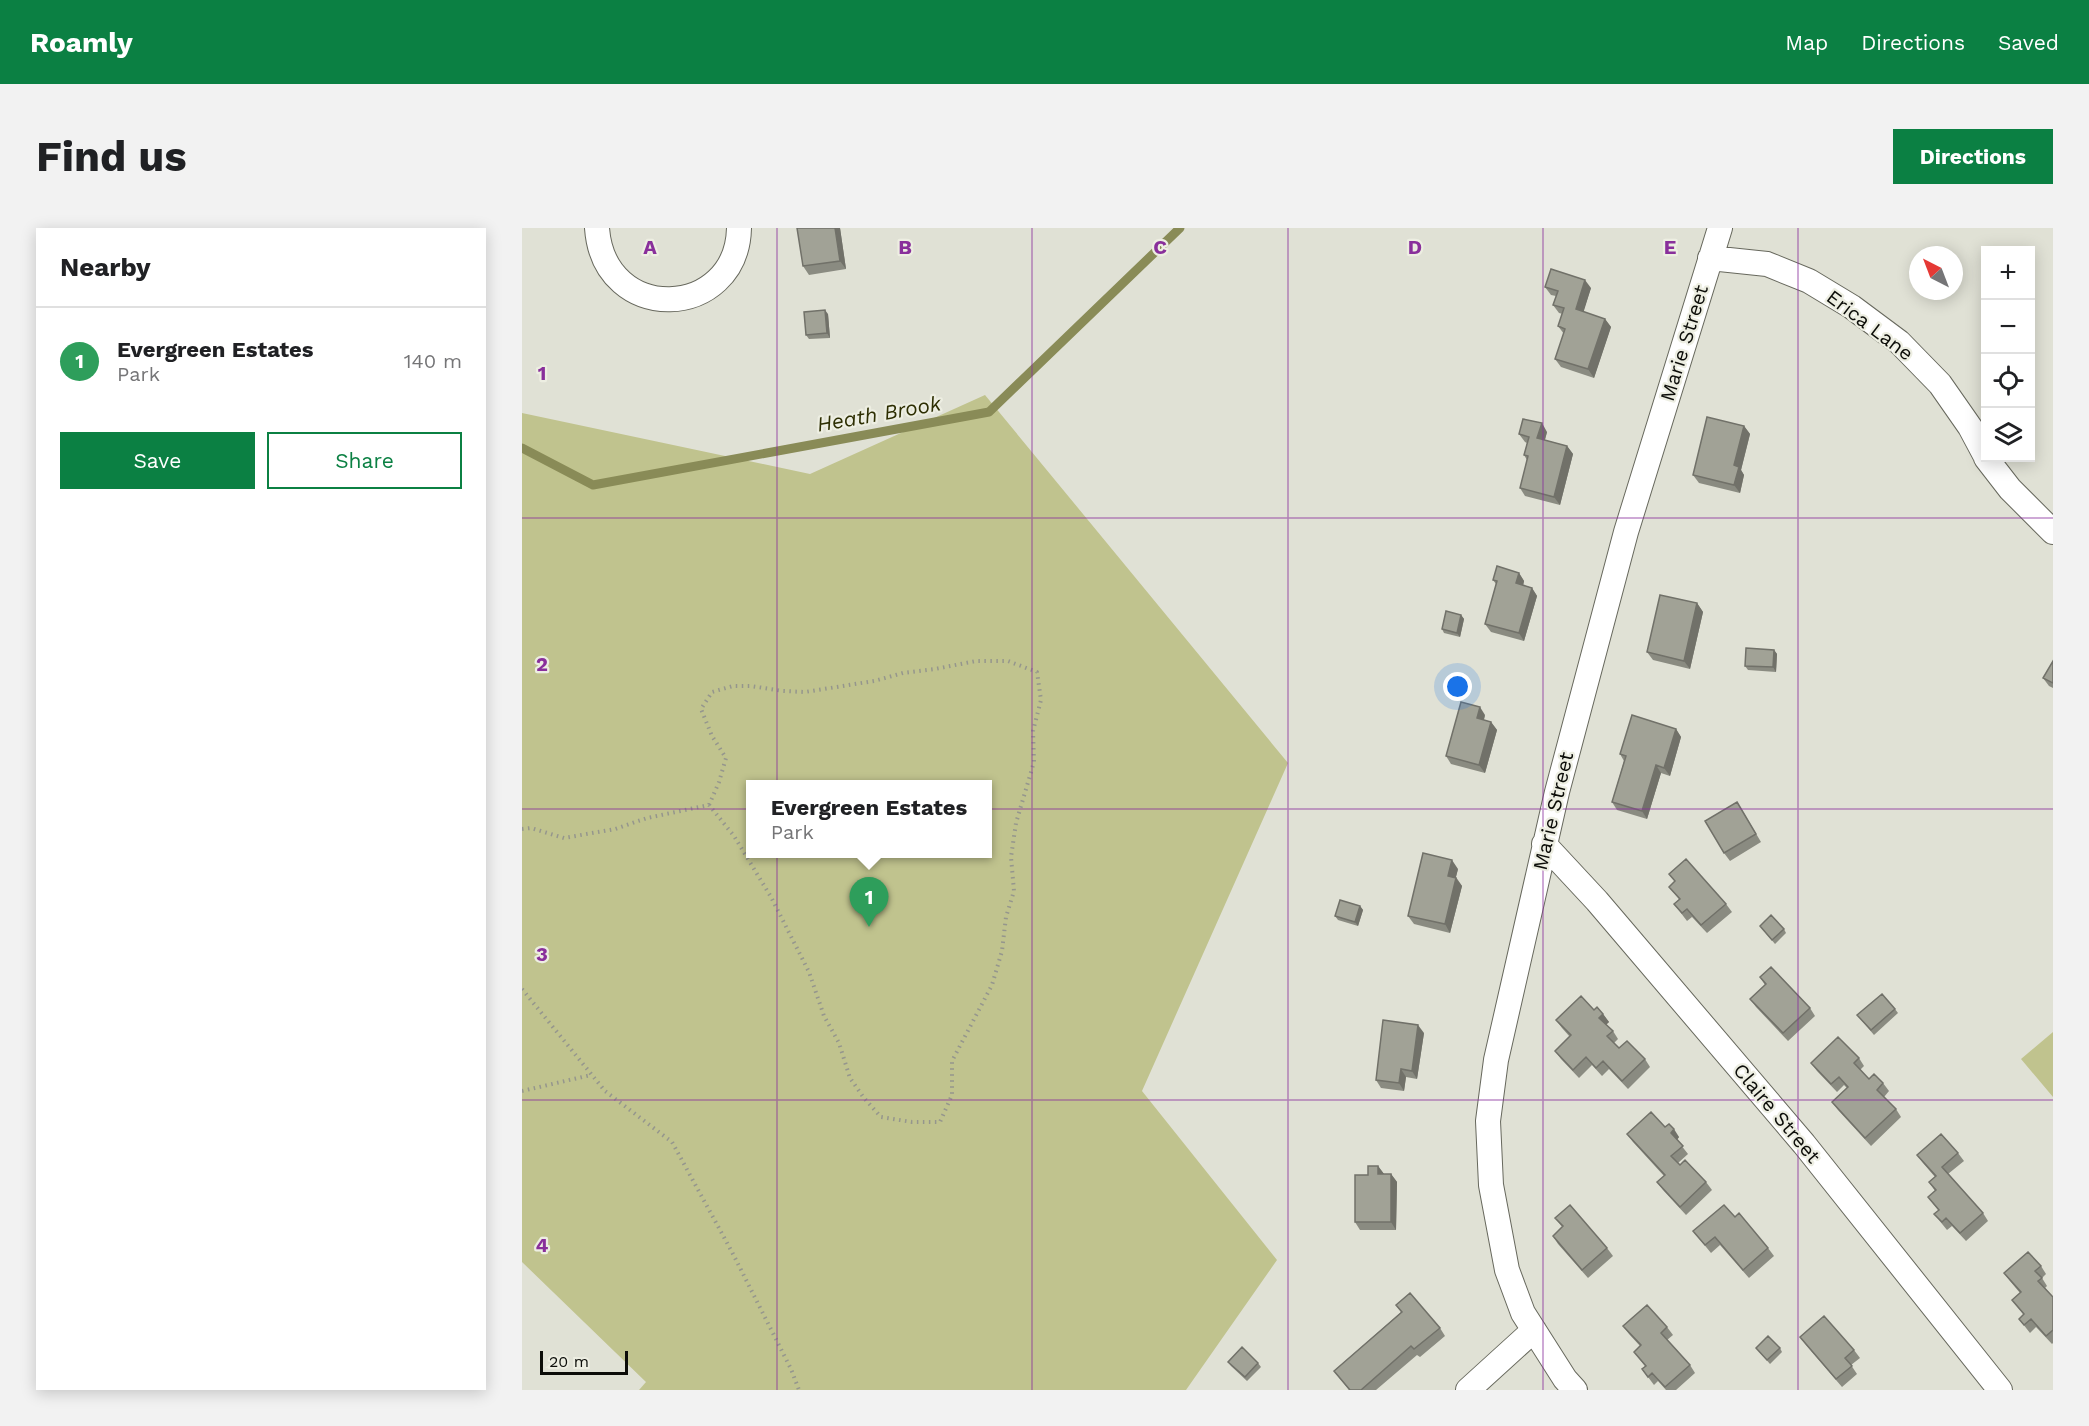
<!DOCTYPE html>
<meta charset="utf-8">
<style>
:root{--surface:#fff;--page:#f2f2f2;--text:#202124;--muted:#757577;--line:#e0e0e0;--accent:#0b8043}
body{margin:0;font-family:"Work Sans",sans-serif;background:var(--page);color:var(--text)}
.controls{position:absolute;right:18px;top:18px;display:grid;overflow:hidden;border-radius:0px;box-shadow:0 3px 15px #0003}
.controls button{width:54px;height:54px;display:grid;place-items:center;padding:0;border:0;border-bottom:2px solid var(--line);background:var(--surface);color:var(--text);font:30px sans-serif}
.compass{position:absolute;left:1387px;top:18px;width:54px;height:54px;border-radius:50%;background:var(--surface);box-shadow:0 3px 15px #0003;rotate:318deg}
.scale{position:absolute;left:18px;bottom:15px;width:88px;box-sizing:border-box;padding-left:6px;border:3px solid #0c0d09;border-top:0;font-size:16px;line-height:21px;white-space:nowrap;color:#0c0d09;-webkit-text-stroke:4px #edeee2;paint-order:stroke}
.you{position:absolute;left:936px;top:459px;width:21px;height:21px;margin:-15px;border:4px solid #fff;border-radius:50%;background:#1a73e8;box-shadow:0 0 0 9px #1a73e833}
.badge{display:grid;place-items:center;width:39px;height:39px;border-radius:50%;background:var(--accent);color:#fff;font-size:20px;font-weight:700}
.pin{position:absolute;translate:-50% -50px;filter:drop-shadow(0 2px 3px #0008)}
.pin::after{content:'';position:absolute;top:32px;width:21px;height:18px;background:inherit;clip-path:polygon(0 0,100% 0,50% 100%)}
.popup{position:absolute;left:224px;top:552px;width:246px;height:78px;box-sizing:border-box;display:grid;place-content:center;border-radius:0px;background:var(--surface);filter:drop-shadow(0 2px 4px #0005);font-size:20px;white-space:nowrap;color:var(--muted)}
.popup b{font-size:22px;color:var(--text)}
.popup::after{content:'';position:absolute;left:50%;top:100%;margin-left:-12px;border:12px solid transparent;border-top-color:var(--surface)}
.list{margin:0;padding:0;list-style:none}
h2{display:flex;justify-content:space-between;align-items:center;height:78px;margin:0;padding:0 24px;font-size:26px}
h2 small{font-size:20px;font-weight:400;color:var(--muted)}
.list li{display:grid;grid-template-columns:39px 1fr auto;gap:18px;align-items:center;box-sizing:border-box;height:108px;padding:0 24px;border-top:2px solid var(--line)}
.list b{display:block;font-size:22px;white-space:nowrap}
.list p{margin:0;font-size:20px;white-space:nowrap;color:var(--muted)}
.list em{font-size:20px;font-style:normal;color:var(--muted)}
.actions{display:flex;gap:12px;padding:18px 24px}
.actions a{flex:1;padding:14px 0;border:2px solid var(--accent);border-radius:0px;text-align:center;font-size:21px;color:var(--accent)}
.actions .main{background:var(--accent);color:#fff}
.icon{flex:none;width:33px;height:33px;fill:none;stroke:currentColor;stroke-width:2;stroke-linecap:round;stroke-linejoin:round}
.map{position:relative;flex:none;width:1531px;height:1162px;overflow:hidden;border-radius:0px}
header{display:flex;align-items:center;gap:36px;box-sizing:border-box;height:84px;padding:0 30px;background:var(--accent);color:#fff}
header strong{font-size:28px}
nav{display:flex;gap:33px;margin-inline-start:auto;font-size:21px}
.intro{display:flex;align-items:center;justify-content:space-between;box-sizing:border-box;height:144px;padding:0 36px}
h1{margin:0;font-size:42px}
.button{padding:15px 27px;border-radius:0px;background:var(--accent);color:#fff;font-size:21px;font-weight:700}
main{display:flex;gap:36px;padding:0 36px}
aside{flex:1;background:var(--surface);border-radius:0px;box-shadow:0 3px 15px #0003}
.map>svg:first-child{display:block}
.green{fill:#c0c38e;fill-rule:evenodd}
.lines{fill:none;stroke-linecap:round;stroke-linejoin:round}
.stream{stroke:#898b57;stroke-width:9}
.street-casing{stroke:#67685d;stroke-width:26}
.path{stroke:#95968d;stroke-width:4;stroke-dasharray:1.5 4.5;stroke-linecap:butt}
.street{stroke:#fff;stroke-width:24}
.wall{fill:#8a8b81}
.shaded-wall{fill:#717169}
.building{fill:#a1a296;stroke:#717169;stroke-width:1.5}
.grid{fill:none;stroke:#892f9b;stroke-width:1.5;stroke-opacity:0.55}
.labels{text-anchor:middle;stroke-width:4.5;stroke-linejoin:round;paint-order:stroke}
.street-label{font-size:20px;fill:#0c0d09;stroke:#edeee2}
.water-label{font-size:21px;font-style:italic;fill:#2d2e02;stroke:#edeee2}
.grid-label{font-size:20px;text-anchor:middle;font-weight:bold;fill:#892f9b;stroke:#edeee2;stroke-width:4.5;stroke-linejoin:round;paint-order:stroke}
</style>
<header>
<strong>Roamly</strong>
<nav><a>Map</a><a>Directions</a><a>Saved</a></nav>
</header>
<div class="intro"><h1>Find us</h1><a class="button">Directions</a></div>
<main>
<aside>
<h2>Nearby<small></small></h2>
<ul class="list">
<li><span class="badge" style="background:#2e9e5b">1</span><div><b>Evergreen Estates</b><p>Park</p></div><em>140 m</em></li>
</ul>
<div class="actions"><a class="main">Save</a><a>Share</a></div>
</aside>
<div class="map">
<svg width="1531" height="1162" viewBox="0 0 1531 1162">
<rect width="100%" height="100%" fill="#e0e1d5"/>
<!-- green -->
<path class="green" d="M463,167L766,535L620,863L755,1032L664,1162H117L124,1154L0,1034V185L288,246ZM228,556H466V626H228Z
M1531,804V869L1499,831Z"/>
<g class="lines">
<!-- stream -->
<path class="stream" d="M0,220L71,257L467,184L658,0"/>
<defs>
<path id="street" d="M75,0C82,98 215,92 217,0
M1188,30L1245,36L1287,53L1330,79L1377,114L1418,156L1448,199L1464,229
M1464,230L1488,261L1531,304
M1022,616L1075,673L1282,916L1478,1162
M946,1162L1012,1102
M1053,1162L1043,1151L1001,1085L985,1042L969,957L966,893L974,832L1035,564L1104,304L1198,0"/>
</defs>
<!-- street casing -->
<use href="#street" class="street-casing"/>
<!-- path -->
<path class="path" d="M0,601L9,600L42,610L93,601L125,590L187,577L212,608L249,669L287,744L302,788L317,815L328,850L342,870L359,889L390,894H418L430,867V833L470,757L480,723L484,689L492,663L489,629L494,595L512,534L511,503L519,472L515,444L486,433H454L413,441L381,445L352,453L283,464L261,463L229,458H211L190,464L179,481L190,508L204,530L197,554L187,577
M0,761L83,863L150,914L210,1024L269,1141L277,1162
M0,863L69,847"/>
<!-- street -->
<use href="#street" class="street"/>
</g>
<!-- wall -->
<path class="wall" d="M275,0H318L324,41L287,47L281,38Z
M1023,59L1069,60L1061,84L1083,91L1089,99L1072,150L1039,139L1033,131L1042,106L1036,98L1041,86L1037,85L1031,77L1034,68L1029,67Z
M306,86L308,110L287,111L284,107Z
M1222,198L1228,206L1219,242L1222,247L1218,265L1177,255L1171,247Z
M1025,204L1023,212L1045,218L1051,226L1038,277L1003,268L998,260L1005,232L1002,227L1005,215L1003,214L997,206Z
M997,345L1002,353L1001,357L1010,360L1015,368L1002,413L969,404L963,396L974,356L971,352Z
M1175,375L1181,384L1168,441L1131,432L1125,424Z
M939,387L942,391L938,409L922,405L920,401Z
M1252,422L1255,426L1254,444L1226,442L1223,438Z
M1531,433V460L1527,458L1521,450Z
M963,487L962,492L969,494L975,502L963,545L929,536L924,528Z
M1154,501L1159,509L1148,548L1139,545L1125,591L1095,582L1090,574L1102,533L1098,526Z
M1220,582L1239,614L1208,633L1202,625Z
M936,641L934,649L940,658L928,705L892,696L886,688Z
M1147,646L1204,676L1210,684L1185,705L1170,689L1165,693L1152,676L1157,671L1147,659L1153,653Z
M838,678L841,682L836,698L816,692L813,688Z
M1238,698L1262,701L1264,705L1253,716Z
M1238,749L1288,780L1293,788L1266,813L1234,779L1228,771L1243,757Z
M1373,781L1376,785L1352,807L1335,787Z
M1072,782L1081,786L1087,794L1084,796L1091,803L1096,811L1092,815L1097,820L1123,831L1128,839L1106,861L1087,841L1080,848L1070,837L1057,850L1039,831L1033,823L1048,809L1040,800L1034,792Z
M902,805L895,851L884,849L882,863L859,860L854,852Z
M1337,830L1342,838L1338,842L1347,851L1361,855L1367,863L1362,869L1374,881L1379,889L1349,918L1316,882L1310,874L1325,860L1322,857L1315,864L1295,843L1289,835Z
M1143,899L1157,909L1155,912L1166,926L1156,935L1184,954L1190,962L1164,987L1141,962L1135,954L1142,948L1111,914L1105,906Z
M1436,925L1442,933L1426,946L1461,985L1466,993L1444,1013L1430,998L1425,1002L1412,986L1417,983L1406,969L1413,963L1407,954L1413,949L1401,935L1395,927Z
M856,938L862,946H869L875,954L874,1002H838L833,994L846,947Z
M1213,989L1246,1020L1252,1028L1227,1050L1198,1017L1189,1025L1171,1003Z
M1033,990L1085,1020L1091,1028L1066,1050L1036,1016L1031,1008L1040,999Z
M1519,1038L1524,1046L1520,1050L1525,1058L1523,1060L1531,1069V1115L1530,1116L1514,1099L1508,1105L1497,1091L1502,1087L1490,1072L1498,1065L1488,1053L1482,1045Z
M874,1077L918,1100L923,1108L898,1129L895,1127L854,1162H827L812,1143L879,1084Z
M1101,1098L1145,1099L1151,1107L1145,1112L1168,1137L1173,1145L1154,1162H1144L1136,1153L1132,1157L1120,1141L1123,1138L1112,1124L1118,1118L1107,1106Z
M1278,1109L1332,1122L1338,1130L1329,1137L1335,1146L1320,1159L1284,1117Z
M1234,1120H1258L1260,1124L1248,1136Z
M706,1134L736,1135L739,1139L725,1153L709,1138Z"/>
<!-- shaded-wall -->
<path class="shaded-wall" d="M313,0H318L324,41L318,33Z
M1063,52L1069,60L1060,89L1054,81Z
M303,82L306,86L308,110L305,105Z
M1083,91L1089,99L1072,150L1066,141Z
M1020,195L1025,204L1021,218L1015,210Z
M1222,198L1228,206L1219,242L1222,247L1218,265L1212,257V237Z
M1045,218L1051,226L1038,277L1032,269Z
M997,345L1002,353L1000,363L994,355Z
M1010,360L1015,368L1002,413L997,405Z
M1175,375L1181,384L1168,441L1162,433Z
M939,387L942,391L938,409L935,405Z
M1252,422L1255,426L1254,444L1251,439Z
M958,479L963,487L960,498L955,490Z
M969,494L975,502L963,545L957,537Z
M1154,501L1159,509L1148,548L1142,540Z
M1134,537L1139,545L1125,591L1120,583Z
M930,632L936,641L932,656L926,648Z
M934,650L940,658L928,705L923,696Z
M838,678L841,682L836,698L833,694Z
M1081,786L1087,794L1083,798L1077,790Z
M896,797L902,805L895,851L890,843Z
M879,841L884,849L882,863L877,855Z
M1152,901L1157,909L1154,913L1149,905Z
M856,938L862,946H856Z
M869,946L875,954L874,1002L869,994Z"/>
<!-- building -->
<path class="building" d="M275,0H313L318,33L281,38Z
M1029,41L1063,52L1054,81L1083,91L1066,141L1033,131L1043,101L1036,98L1042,80L1031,77L1036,63L1023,59Z
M303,82L305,105L284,107L282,84Z
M1185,189L1222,198L1212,237L1217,239L1212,257L1171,247Z
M1001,191L1020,195L1015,210L1045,218L1032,269L998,260L1006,228L1002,227L1007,209L997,206Z
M975,338L997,345L994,355L1010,360L997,405L963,396L975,353L971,352Z
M1138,367L1175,375L1162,433L1125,424Z
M924,383L939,387L935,405L920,401Z
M1224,420L1252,422L1251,439L1223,438Z
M1531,433V455L1521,450Z
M939,474L958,479L955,490L969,494L957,537L924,528Z
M1110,487L1154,501L1142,540L1134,537L1120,583L1090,574L1104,528L1098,526Z
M1215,574L1234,606L1202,625L1183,593Z
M901,625L930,632L926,648L934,650L923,696L886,688Z
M1164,631L1204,676L1179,697L1165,681L1160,685L1152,676L1158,671L1147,659L1153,653L1147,646Z
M818,672L838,678L833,694L813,688Z
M1249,687L1262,701L1250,712L1238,698Z
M1249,739L1288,780L1261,805L1228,771L1244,756L1238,749Z
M1360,766L1373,781L1349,802L1335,787Z
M1059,768L1072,782L1075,779L1081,786L1077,790L1091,803L1085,808L1097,820L1105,813L1123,831L1100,853L1081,833L1074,840L1064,829L1051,842L1033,823L1049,807L1034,792Z
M861,792L896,797L890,843L879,841L877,855L854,852Z
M1316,809L1337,830L1332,835L1347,851L1352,846L1361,855L1355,862L1374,881L1343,910L1310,874L1326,859L1317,849L1309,856L1289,835Z
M1129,884L1143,899L1147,896L1152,901L1149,905L1161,918L1149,928L1158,937L1163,932L1184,954L1158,979L1135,954L1143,947L1105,906Z
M1419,906L1436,925L1420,939L1461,985L1438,1005L1424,990L1420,994L1412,986L1417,982L1406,969L1414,962L1407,954L1414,948L1395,927Z
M846,938H856V946H869V994H833V947H846Z
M1048,977L1085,1020L1060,1042L1031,1008L1041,998L1033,990Z
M1202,977L1213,989L1217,985L1246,1020L1221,1042L1193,1009L1183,1017L1171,1003Z
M1506,1024L1519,1038L1513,1043L1520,1050L1516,1053L1531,1069V1102L1524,1108L1509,1091L1502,1097L1497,1091L1502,1086L1490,1072L1499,1064L1482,1045Z
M888,1065L918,1100L892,1121L889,1118L839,1162H828L812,1143L880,1084L874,1077Z
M1125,1077L1145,1099L1139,1105L1168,1137L1143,1159L1130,1145L1126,1149L1120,1141L1124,1138L1112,1124L1119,1117L1101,1098Z
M1302,1088L1332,1122L1323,1130L1330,1138L1314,1151L1278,1109Z
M1246,1108L1258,1120L1245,1132L1234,1120Z
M720,1119L736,1135L723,1149L706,1134Z"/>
<!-- grid -->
<path class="grid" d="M255,0V1162M510,0V1162M766,0V1162M1021,0V1162M1276,0V1162M0,290H1531M0,581H1531M0,872H1531"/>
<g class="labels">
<!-- street labels -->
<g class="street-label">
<text transform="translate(1348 97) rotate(37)" y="7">Erica Lane</text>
<text transform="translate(1162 115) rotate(-73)" y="7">Marie Street</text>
<text transform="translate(1031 583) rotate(-77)" y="7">Marie Street</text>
<text transform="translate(1255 885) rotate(50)" y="7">Claire Street</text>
</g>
<!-- water labels -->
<g class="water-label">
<text transform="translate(357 186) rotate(-10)" y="7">Heath Brook</text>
</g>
</g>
<g class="grid-label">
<text x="128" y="26">A</text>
<text x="383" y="26">B</text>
<text x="638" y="26">C</text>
<text x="893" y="26">D</text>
<text x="1148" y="26">E</text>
<text x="20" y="152">1</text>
<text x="20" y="443">2</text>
<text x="20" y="733">3</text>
<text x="20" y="1024">4</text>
</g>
</svg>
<div class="controls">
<button>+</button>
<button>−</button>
<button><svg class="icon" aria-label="locate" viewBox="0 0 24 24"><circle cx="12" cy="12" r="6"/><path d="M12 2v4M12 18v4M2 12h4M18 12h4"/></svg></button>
<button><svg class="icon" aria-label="layers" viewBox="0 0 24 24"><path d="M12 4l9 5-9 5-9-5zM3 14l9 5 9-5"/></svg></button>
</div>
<svg class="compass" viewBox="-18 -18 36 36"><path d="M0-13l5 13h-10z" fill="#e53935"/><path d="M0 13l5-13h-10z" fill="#757577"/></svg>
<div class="scale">20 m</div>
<div class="you"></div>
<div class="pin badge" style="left:347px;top:699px;background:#2e9e5b">1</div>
<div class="popup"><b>Evergreen Estates</b>Park</div>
</div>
</main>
